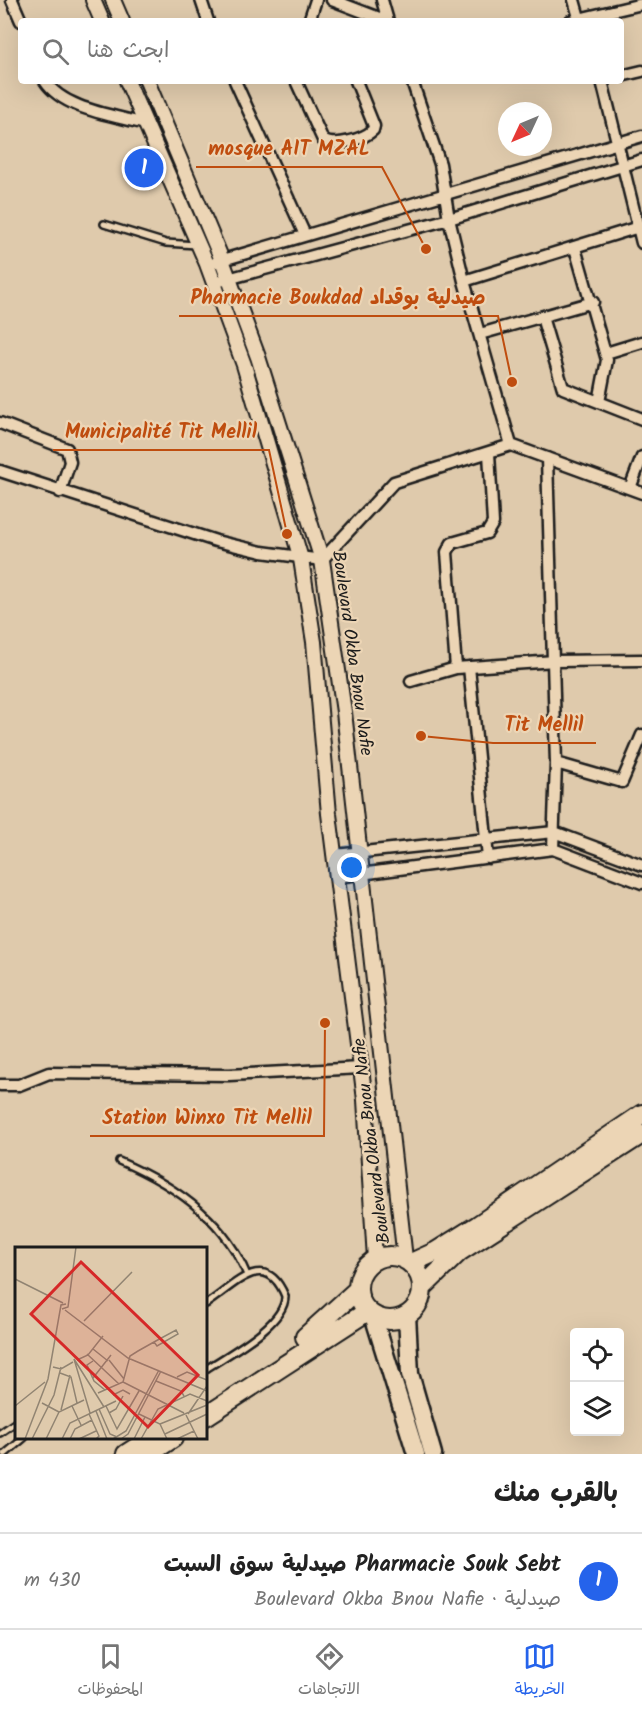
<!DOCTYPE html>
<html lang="ar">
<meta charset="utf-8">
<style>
:root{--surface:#fff;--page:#f2f2f2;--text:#222;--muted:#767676;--line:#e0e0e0;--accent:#2563eb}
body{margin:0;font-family:Kalam,"Playpen Sans Arabic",sans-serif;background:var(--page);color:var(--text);direction:rtl}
.controls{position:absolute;right:18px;bottom:18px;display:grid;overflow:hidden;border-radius:6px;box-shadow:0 6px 24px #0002}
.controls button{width:54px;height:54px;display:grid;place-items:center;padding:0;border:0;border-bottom:2px solid var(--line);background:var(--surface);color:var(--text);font:30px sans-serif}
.compass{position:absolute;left:498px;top:102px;width:54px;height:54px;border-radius:50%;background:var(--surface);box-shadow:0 6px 24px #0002;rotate:226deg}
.you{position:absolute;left:352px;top:868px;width:21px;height:21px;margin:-15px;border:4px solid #fff;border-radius:50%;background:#1a73e8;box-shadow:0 0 0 9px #1a73e833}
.badge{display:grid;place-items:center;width:39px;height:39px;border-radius:50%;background:var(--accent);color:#fff;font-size:20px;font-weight:700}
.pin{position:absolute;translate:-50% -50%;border:3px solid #fff;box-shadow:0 2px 6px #0006}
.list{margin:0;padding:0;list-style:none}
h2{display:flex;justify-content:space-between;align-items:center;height:78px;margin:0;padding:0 24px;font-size:26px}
h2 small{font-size:20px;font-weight:400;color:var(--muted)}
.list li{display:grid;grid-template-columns:39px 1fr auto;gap:18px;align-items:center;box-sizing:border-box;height:96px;padding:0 24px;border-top:2px solid var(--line)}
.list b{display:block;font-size:22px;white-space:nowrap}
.list p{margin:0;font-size:20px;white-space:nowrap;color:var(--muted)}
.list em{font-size:20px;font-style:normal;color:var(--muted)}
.icon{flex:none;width:33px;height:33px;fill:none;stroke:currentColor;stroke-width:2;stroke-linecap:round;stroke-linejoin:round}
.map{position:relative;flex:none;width:642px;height:1454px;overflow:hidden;direction:ltr}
.search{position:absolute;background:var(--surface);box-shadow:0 6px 24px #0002;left:18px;right:18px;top:18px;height:66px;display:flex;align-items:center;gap:15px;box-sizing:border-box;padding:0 21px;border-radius:6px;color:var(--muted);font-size:22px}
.sheet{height:174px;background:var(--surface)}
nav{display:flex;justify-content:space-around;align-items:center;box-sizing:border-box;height:84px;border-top:2px solid var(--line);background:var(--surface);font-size:16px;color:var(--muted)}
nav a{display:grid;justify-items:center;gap:3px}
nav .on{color:var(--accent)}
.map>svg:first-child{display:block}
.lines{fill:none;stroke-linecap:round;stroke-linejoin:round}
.lane-casing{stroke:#1c1c1c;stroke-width:10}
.street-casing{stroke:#1c1c1c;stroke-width:15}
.secondary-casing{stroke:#1c1c1c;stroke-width:18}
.primary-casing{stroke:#1c1c1c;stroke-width:21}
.highway-casing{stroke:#1c1c1c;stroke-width:22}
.lane{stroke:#ecd5b5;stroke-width:5}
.street{stroke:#ecd5b5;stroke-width:10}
.secondary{stroke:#ecd5b5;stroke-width:14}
.primary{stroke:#ecd5b5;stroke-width:16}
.highway{stroke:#ecd5b5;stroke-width:18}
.labels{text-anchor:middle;stroke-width:4.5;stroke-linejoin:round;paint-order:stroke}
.street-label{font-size:18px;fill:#1c1c1c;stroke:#ecd5b5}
.inset-road{fill:none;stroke:#918472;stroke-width:1.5}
.view{fill:#d62828;fill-opacity:0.15;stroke:#d62828;stroke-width:3}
.inset-edge{fill:none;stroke:#1c1c1c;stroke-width:3}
.leader{fill:none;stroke:#bf4d0f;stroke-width:2}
.callout-dot{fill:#bf4d0f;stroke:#ecd5b5;stroke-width:2}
.callout-label{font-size:20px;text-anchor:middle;font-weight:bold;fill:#bf4d0f;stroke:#ecd5b5;stroke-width:4.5;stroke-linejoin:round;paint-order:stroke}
</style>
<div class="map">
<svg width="642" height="1454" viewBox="0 0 642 1454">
<rect width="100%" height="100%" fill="#dfcaac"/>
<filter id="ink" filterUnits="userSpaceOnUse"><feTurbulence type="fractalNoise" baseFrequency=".0167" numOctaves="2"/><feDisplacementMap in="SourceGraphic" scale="12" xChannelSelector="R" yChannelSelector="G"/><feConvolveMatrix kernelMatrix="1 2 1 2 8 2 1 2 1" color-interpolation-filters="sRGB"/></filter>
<g filter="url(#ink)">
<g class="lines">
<defs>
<path id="lane" d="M104,224L166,243L196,245
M119,1161C173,1184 224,1218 247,1275
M206,1304C233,1287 265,1247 285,1296C286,1324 227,1355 206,1369
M0,1433L16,1422
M5,1454L24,1438"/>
<path id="street" d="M12,0L21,21
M201,0L208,21
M332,0L387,21
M382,0L388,21
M574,0L580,21
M309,21L316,0
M570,21L642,4
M621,76L642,71
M45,81C64,110 114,115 145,124
M235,81L305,235
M296,81L323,140C334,148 364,139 373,130L374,126L356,81
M412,81L440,164L449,219L464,281L511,445
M602,81L642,243
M575,248L607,360L599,402
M216,262L642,136
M464,281L642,226
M213,283L449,219L642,160
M542,317L563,388L642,419
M480,334L593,302
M606,353L642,342
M0,423L67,449L70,462L60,492
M547,458L556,763L553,849
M0,471L216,541L262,552L322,560L394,482L511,445L642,493
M630,488L642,457
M469,667L488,858
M456,668L447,552L452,543L487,533L493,523L489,453
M411,681L456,668L555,661L642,660
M556,763L622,782L642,735
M335,855L554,832L642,865
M337,877L553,849L642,883
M0,1085H19L49,1073L229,1075L361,1068"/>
<path id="secondary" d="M93,0L102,21
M113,0L122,21
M127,81L207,264L244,365L301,559L314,642L329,814L365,1100L375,1259
M147,81L222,260L258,357L322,560L344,712L405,1259"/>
<path id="primary" d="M373,1315L416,1454
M407,1315L410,1374L433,1454"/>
<path id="highway" d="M358 1288a32 32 0 1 1 64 0a32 32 0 1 1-64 0Z
M411,1263L435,1252L478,1225L642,1114
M422,1288L459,1252L642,1134
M305,1337L357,1290
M206,1416L368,1311
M126,1454L151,1438
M149,1454L173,1438"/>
</defs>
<!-- lane casing -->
<use href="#lane" class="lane-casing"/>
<!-- street casing -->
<use href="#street" class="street-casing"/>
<!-- secondary casing -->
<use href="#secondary" class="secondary-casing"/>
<!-- primary casing -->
<use href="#primary" class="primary-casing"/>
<!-- highway casing -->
<use href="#highway" class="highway-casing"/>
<!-- lane -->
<use href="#lane" class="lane"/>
<!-- street -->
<use href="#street" class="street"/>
<!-- secondary -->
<use href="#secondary" class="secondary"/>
<!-- primary -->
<use href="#primary" class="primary"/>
<!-- highway -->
<use href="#highway" class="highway"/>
</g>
</g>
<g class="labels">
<!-- street labels -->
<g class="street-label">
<text transform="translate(353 653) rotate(82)" y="6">Boulevard Okba Bnou Nafie</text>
<text transform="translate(371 1141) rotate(-97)" y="6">Boulevard Okba Bnou Nafie</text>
</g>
</g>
<!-- overview -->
<g transform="translate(15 1247)">
<rect width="192" height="192" fill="#dfcaac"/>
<path class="inset-road" d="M0,32L48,56M47,62L53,60L61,0M50,63L113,111L192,144M69,74L117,25M78,102L93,114M72,107L104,137M62,113L73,108L88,89M94,113L109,132M78,114L72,118L79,134L90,143M38,120L46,122L58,115M45,126L56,130L62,156M162,130L172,125L192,133M78,131L96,108M141,134L166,144L169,149M108,135L169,166M83,146L108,135L115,109L123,104L139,95L161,83L163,87L142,99L139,95M98,148L108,143L115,147M27,156L44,165M0,159L30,135M57,159L66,178M91,159L102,182L124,144M84,162L95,187L102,190M46,163L55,128M81,164L92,192M75,166L59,112L89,160M94,166L101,162L108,149M74,167L84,189L81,192M124,167L145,177L152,192M173,167L192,139M171,168L183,192M145,177L192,158M150,187L192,167M10,192L33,132L46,58L51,57M17,192L39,148L46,120M31,192L44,165L69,153M47,192L55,176L101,154M55,192L60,182L77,173M64,192L81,184M98,192L111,184L144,123M106,192L113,187L146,124M119,192L130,170M126,192L143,162L175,147L192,154M162,192L179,184"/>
<path class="view" d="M66,15L183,128L133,180L16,67Z"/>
<rect width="192" height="192" class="inset-edge"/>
</g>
<!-- callouts -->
<path class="leader" d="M426 249L382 167H196M512 382L498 316H179M287 534L269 450H53M421 736L493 743H596M325 1023L324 1136H90"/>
<g class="callout-dot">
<circle cx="426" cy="249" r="6"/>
<circle cx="512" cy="382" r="6"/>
<circle cx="287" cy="534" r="6"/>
<circle cx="421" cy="736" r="6"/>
<circle cx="325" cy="1023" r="6"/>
</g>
<g class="callout-label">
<text x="289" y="155">mosque AIT MZAL</text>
<text x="338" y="304">Pharmacie Boukdad صيدلية بوقداد</text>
<text x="161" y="438">Municipalité Tit Mellil</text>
<text x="544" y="731">Tit Mellil</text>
<text x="207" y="1124">Station Winxo Tit Mellil</text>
</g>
</svg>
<div class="controls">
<button><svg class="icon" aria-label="locate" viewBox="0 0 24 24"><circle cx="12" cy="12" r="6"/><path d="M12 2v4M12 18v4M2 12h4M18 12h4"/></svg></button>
<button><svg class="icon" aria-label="layers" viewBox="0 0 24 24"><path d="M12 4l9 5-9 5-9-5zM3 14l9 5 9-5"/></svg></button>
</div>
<svg class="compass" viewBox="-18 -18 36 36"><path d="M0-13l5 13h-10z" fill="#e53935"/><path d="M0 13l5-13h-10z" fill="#767676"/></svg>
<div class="you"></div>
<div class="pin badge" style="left:144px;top:168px">1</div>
<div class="search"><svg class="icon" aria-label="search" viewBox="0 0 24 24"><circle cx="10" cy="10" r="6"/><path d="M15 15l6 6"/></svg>ابحث هنا</div>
</div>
<section class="sheet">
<h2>بالقرب منك<small></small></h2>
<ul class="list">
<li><span class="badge">1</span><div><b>Pharmacie Souk Sebt صيدلية سوق السبت</b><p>صيدلية · Boulevard Okba Bnou Nafie</p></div><em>430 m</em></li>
</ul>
</section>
<nav>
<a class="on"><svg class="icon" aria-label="map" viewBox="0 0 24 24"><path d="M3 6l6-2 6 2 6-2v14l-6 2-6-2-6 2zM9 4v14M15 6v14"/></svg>الخريطة</a>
<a><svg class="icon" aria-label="directions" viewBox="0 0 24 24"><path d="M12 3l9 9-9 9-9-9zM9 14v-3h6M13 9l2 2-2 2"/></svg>الاتجاهات</a>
<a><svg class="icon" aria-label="saved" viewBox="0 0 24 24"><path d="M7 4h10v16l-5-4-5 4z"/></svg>المحفوظات</a>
</nav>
